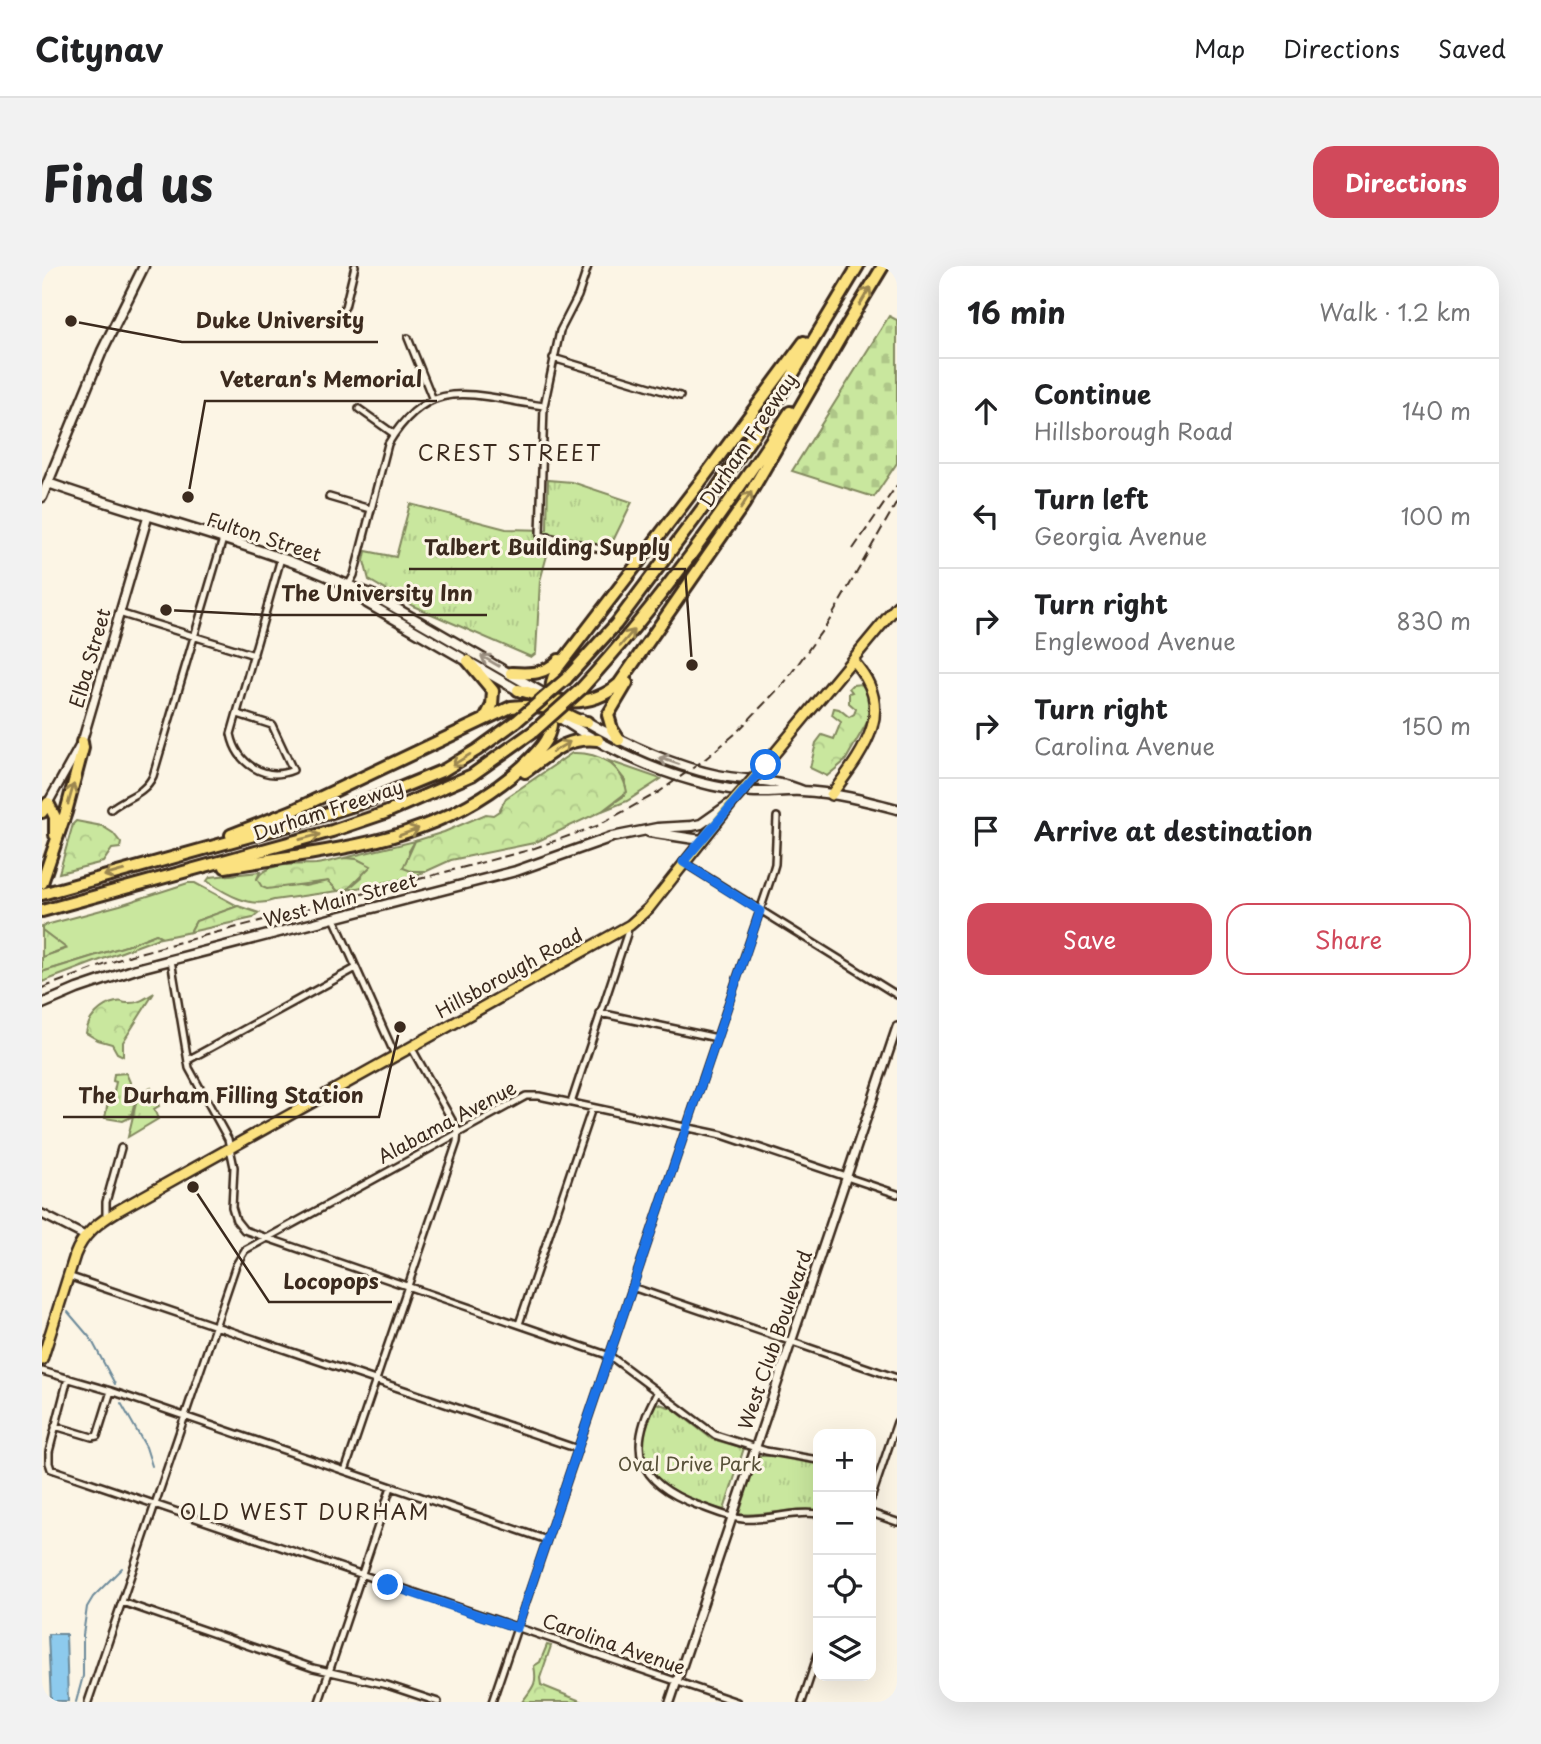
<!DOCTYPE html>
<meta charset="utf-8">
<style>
:root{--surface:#fff;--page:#f2f2f2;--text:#202124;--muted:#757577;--line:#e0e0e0;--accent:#d1495b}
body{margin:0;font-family:"Playpen Sans",sans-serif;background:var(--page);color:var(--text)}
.controls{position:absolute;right:21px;bottom:21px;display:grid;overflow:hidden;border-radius:14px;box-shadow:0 7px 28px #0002}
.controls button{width:63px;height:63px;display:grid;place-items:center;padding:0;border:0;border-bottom:2px solid var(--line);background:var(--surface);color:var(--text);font:35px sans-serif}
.stop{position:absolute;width:21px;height:21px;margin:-16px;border:5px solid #1a73e8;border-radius:50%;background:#fff}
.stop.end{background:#1a73e8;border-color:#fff;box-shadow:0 2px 7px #0008}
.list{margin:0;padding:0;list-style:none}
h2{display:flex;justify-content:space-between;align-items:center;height:91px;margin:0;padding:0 28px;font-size:30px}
h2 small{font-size:23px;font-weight:400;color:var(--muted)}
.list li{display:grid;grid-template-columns:46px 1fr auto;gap:21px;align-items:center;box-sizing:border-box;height:105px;padding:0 28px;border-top:2px solid var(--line)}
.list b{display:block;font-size:26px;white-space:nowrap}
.list p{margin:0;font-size:23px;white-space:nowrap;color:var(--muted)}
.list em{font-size:23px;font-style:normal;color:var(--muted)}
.actions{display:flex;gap:14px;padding:21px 28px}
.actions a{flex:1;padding:16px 0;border:2px solid var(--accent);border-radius:21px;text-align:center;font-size:24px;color:var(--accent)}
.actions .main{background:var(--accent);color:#fff}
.icon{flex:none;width:38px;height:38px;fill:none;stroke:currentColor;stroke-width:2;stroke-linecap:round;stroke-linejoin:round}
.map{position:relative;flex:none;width:855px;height:1436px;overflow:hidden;border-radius:21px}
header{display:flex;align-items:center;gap:42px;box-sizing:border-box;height:98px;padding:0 35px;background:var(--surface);border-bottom:2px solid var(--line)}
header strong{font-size:33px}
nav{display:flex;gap:38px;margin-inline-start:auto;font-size:24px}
.intro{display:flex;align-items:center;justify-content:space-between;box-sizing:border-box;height:168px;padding:0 42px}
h1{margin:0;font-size:49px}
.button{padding:18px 32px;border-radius:21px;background:var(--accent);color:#fff;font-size:24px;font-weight:700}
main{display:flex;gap:42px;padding:0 42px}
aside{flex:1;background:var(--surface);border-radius:21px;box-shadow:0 7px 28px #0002}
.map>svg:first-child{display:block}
.grass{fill:#c9e79e;stroke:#82885e;stroke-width:2}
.forest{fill:url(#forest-crowns);stroke:#82885e;stroke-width:2}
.cemetery{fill:url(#cemetery-stones);stroke:#82885e;stroke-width:2}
.park{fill:url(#park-tufts);stroke:#82885e;stroke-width:2}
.water{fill:#8dcaed;stroke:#6c8a9a;stroke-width:2}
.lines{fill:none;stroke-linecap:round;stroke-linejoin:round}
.stream{stroke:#6c8a9a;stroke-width:2}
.minor-casing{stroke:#3b2a1e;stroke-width:10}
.tertiary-casing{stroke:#3b2a1e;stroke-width:12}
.secondary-casing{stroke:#3b2a1e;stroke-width:13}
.primary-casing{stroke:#3b2a1e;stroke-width:14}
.motorway-casing{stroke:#3b2a1e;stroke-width:16}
.minor{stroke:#fcf5e5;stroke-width:5}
.tertiary{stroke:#fcf5e5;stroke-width:7}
.secondary{stroke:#fcf5e5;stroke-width:8}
.primary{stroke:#fbe180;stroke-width:9}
.motorway{stroke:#fbe180;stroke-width:10}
.rail{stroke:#3b2a1e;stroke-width:2;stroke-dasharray:10 5;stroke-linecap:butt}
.primary-bridge-casing{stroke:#3b2a1e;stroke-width:14;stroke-linecap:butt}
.motorway-bridge-casing{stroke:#3b2a1e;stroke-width:16;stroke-linecap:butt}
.primary-bridge{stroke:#fbe180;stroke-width:9}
.motorway-bridge{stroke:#fbe180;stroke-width:10}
.oneway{stroke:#9b864f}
.oneway2{stroke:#9c9082}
.route{stroke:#1a73e8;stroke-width:9}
.labels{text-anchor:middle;stroke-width:6;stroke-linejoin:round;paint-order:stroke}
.street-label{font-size:19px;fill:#3b2a1e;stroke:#fcf5e5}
.park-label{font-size:19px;fill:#575038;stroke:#fcf5e5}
.neighbourhood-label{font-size:21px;letter-spacing:2px;fill:#3b2a1e;stroke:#fcf5e5}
.leader{fill:none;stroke:#3b2a1e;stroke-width:2.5}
.callout-dot{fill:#3b2a1e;stroke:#fcf5e5;stroke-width:2.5}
.callout-label{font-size:21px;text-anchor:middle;font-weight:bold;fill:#3b2a1e;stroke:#fcf5e5;stroke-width:6;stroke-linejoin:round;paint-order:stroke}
</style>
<header>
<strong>Citynav</strong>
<nav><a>Map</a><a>Directions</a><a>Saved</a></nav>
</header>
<div class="intro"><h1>Find us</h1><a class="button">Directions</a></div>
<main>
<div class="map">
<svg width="855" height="1436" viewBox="0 0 855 1436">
<defs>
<pattern id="forest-crowns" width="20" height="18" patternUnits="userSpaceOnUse" patternTransform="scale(1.75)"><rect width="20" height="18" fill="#c9e79e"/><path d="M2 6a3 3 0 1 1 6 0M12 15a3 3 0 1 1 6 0" fill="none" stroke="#aec688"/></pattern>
<pattern id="cemetery-stones" width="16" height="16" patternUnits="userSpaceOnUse" patternTransform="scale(1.75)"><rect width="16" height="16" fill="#c9e79e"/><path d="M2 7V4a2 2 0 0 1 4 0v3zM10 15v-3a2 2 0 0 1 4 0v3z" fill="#aec688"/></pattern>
<pattern id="park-tufts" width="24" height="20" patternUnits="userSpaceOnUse" patternTransform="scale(1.75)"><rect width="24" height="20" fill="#c9e79e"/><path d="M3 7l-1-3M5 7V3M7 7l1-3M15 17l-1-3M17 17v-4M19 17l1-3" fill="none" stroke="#aec688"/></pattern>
</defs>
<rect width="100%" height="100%" fill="#fcf5e5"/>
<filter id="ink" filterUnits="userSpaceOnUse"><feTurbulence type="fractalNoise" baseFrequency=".0143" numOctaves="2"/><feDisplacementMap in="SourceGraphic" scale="14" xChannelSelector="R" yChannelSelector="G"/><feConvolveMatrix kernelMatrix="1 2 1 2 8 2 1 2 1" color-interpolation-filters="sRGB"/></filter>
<g filter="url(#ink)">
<!-- grass -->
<path class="grass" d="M567,495L619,513L585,535L560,545L582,530L583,514Z
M373,575L367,585L369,605H385L366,612L305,624L320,611L322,598L315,593L302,592Z
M218,606L215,613L263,620L286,615L296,625L232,634C209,643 184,628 165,615L168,611Z
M146,617H153L196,640L154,655L148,666L114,673L118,670L114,668L84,680L0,706V691L24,683L0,664V660L78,639Z"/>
<!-- forest -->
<path class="forest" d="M820,418L827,431V453L803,495L785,510L768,502L774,477L780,469L792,473L799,456L790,449L792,442L797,443L807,451L812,448L814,443L807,437V427L810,426L807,422L810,419Z
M530,487C557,486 580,499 585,526L560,545L492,577L409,594L385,605H369L361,602L373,575L402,566L444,548L451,549L457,545L464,532Z
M34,555L60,560L71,567L79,577L78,582L70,583L61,596L17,607L31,558Z
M302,592L315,593L329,600L305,624L296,625L286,615L225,623L220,621L215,613C224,595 257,599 274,598C283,597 293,594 302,592Z
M196,640L217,647L211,652L148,666L154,655Z
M0,664L24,682L0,691Z
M114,668L118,670L114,673L0,716V706L84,680Z
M112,727L81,776V790L75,787L70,778L56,774L44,767C46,752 59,739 74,736C82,734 78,737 85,737C96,738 104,732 112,727Z
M505,1379L509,1380L498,1412L499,1419L541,1436H480C490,1422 496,1419 492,1400L498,1396Z"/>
<!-- cemetery -->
<path class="cemetery" d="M847,50L855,54V197L832,231L750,205Z"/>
<!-- park -->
<path class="park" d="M506,214L530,216L590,236L567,283L504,268L501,280L507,282L498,315L494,387L489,391L371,340L327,314L322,295L324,285L354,291L368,238L464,263L505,264Z
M84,807L94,830L89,851L81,855L63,852L67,830H71L74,816L71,815L72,808Z
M109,822L117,840L112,843L116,853L86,871L96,829Z
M614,1137L630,1142L670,1173L702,1182L682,1244C653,1235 630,1232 611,1207C605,1198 599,1189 600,1178C601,1164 609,1150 614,1137Z
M716,1190H740L776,1198V1246C750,1240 724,1251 697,1248Z"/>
<!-- water -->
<path class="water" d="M6,1368H24L26,1435H9Z"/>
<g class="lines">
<!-- stream -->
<path class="stream" d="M26,1046L49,1073L73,1118
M79,1137L104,1181L110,1200
M34,1436L41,1410V1369L45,1341L51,1331L80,1302"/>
<defs>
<path id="minor" d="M546,0L536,30L518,65L502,140L498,269L558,283
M292,55L303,41L313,0
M366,72L391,134
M511,92L638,130
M317,143L352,168
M287,231L328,243
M306,320L312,309L346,178C389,105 435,132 502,140
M77,347L212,389
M196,448L230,459L251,504C223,516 195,498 189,468L239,292
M69,543C83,531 102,529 111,510L181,273
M641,596L855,729
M292,652L353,789
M129,694L147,802L186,873L192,901L190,941L194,954L202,964L568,1090L673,1169L724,1185L776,1194
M558,747L675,772
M146,794L314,702
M529,837L585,668L586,661
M64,952V936L79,882
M26,1010L536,1183
M590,1021L855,1112
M477,1058L550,842
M0,1105L69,1125L505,1274
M26,1112L7,1186V1197L9,1203L695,1436
M615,1127C584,1183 594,1216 655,1239C670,1244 686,1252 701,1253C726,1255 752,1244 776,1248
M13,1160L50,1171L55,1170L69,1125
M303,1205L415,876L416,865L369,781
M829,1233L855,1156
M829,1247L855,1256
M80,1336L271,1402L345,1419L396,1436
M46,1436L194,999L203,984L484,830H497L680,869L855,928
M277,1436L349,1221
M450,1436L728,615L733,598L735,551
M760,1436L776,1388"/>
<path id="tertiary" d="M6,537L40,476L106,250
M0,948L43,970
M628,1436L855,761"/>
<path id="secondary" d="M6,217C82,244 160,264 236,291C269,302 299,317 331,329L506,430
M0,231L60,85L102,0
M311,324L325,337L479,426
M513,449C570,487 632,516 701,525C721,528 740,524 760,525C791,526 825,535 855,543
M540,453C583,478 627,499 675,509C704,515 735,513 761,525
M607,566L659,574
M0,738L35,723L94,703L474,605L570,571L615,562L650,560L659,558L686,539"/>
<path id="primary" d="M718,505L855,340
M789,529C824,482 855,443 811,395
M0,1094L33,989C41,968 57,956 77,944L588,659L607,642L689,538"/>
<path id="motorway" d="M801,66L841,0
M426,395L451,425L450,439L444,451
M469,407C489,408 502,409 517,394
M524,413L574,358L669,231L736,133L816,0
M539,423C617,338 684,243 748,146
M476,424C484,425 490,428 498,430C526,439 554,438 577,418L702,238L805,60
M517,452C508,435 506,417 517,400L659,215L762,76
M577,474L570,463L566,449L585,417
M483,506C508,488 524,470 556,474
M0,546L6,537L13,551V569
M189,569L250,545L469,441C486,439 503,439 519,446C528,450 535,456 545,456
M183,601C290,583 396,578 481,500C499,483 514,469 508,442
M0,617L24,546L41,482L40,476
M0,628L255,557L334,532L402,504L435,484L475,455
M0,645L290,565L343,547L430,509L492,465"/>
</defs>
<!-- minor casing -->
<use href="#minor" class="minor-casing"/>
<!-- tertiary casing -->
<use href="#tertiary" class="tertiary-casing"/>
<!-- secondary casing -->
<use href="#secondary" class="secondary-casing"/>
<!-- primary casing -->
<use href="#primary" class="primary-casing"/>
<!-- motorway casing -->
<use href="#motorway" class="motorway-casing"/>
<!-- minor -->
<use href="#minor" class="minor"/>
<!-- tertiary -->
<use href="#tertiary" class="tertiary"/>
<!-- secondary -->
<use href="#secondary" class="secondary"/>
<!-- primary -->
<use href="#primary" class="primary"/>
<!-- motorway -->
<use href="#motorway" class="motorway"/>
<!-- rail -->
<path class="rail" d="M811,283L855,219
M0,722L89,689L487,584L555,560L617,526L662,494L693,468L743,416L787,355L855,236"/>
<defs>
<path id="primary-bridge" d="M689,538L718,505"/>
<path id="motorway-bridge" d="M475,455L524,413
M492,465L539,423"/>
</defs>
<!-- primary-bridge casing -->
<use href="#primary-bridge" class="primary-bridge-casing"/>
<!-- motorway-bridge casing -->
<use href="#motorway-bridge" class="motorway-bridge-casing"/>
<!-- primary-bridge -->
<use href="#primary-bridge" class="primary-bridge"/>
<!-- motorway-bridge -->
<use href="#motorway-bridge" class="motorway-bridge"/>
</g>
<!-- one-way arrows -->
<defs><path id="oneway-shaft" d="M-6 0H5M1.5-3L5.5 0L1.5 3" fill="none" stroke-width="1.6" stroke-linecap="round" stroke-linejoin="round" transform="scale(1.75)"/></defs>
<g class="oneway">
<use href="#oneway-shaft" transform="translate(823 30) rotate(-59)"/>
<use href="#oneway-shaft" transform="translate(704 234) rotate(-59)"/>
<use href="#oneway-shaft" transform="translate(585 372) rotate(-50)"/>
<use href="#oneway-shaft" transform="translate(519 481) rotate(-31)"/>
<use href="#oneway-shaft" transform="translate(419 494) rotate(148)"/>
<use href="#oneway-shaft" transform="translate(29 528) rotate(-74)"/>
<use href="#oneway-shaft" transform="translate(367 566) rotate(-20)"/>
<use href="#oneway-shaft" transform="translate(268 571) rotate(-15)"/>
<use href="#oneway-shaft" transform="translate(72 607) rotate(164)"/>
</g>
<g class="oneway2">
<use href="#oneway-shaft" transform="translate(448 395) rotate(-150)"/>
<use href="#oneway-shaft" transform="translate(627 495) rotate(-161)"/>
</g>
</g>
<g class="lines" filter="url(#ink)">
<!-- route -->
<path class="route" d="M346,1319L475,1362L718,645L641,596L724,499"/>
</g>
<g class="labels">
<!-- street labels -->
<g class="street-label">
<text transform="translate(706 174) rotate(-56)" y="7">Durham Freeway</text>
<text transform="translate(222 271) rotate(18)" y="7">Fulton Street</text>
<text transform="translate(48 392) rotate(-74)" y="7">Elba Street</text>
<text transform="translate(286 544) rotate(-18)" y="7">Durham Freeway</text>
<text transform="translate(298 634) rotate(-15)" y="7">West Main Street</text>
<text transform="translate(467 707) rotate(-29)" y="7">Hillsborough Road</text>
<text transform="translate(405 856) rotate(-28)" y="7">Alabama Avenue</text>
<text transform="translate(733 1074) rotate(-71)" y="7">West Club Boulevard</text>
<text transform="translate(572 1378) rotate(19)" y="7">Carolina Avenue</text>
</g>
<!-- park labels -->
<g class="park-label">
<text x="648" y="1205">Oval Drive Park</text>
</g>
<!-- neighbourhood labels -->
<g class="neighbourhood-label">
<text x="468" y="195">CREST STREET</text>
<text x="263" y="1254">OLD WEST DURHAM</text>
</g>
</g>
<!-- callouts -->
<path class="leader" d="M29 55L140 76H336M146 231L163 135H395M650 399L643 303H367M124 344L225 349H445M358 761L337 851H21M151 921L227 1036H350"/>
<g class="callout-dot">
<circle cx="29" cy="55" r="7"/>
<circle cx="146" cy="231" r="7"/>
<circle cx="650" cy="399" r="7"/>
<circle cx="124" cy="344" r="7"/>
<circle cx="358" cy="761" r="7"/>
<circle cx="151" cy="921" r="7"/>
</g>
<g class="callout-label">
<text x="238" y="62">Duke University</text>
<text x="279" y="121">Veteran's Memorial</text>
<text x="505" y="289">Talbert Building Supply</text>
<text x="335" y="335">The University Inn</text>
<text x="179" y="837">The Durham Filling Station</text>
<text x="289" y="1023">Locopops</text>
</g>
</svg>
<div class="controls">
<button>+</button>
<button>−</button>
<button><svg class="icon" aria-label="locate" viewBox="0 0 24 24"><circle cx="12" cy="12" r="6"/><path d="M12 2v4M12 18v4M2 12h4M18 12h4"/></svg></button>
<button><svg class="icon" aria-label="layers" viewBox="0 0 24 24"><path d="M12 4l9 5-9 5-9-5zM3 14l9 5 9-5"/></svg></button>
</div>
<div class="stop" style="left:724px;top:499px"></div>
<div class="stop end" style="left:346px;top:1319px"></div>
</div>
<aside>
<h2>16 min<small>Walk · 1.2 km</small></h2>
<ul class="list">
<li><svg class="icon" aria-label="ahead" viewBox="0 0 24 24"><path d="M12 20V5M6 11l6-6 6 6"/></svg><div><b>Continue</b><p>Hillsborough Road</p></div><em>140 m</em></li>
<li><svg class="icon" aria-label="left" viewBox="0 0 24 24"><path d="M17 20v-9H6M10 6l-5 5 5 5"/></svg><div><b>Turn left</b><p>Georgia Avenue</p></div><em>100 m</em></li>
<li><svg class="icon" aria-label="right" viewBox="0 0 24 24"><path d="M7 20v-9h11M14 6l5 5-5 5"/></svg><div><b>Turn right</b><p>Englewood Avenue</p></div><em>830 m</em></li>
<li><svg class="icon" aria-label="right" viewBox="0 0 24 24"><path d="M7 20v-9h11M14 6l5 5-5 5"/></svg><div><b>Turn right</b><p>Carolina Avenue</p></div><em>150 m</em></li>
<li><svg class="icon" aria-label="arrive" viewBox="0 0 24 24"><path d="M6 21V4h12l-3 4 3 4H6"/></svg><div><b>Arrive at destination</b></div></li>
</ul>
<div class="actions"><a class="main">Save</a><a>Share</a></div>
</aside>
</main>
